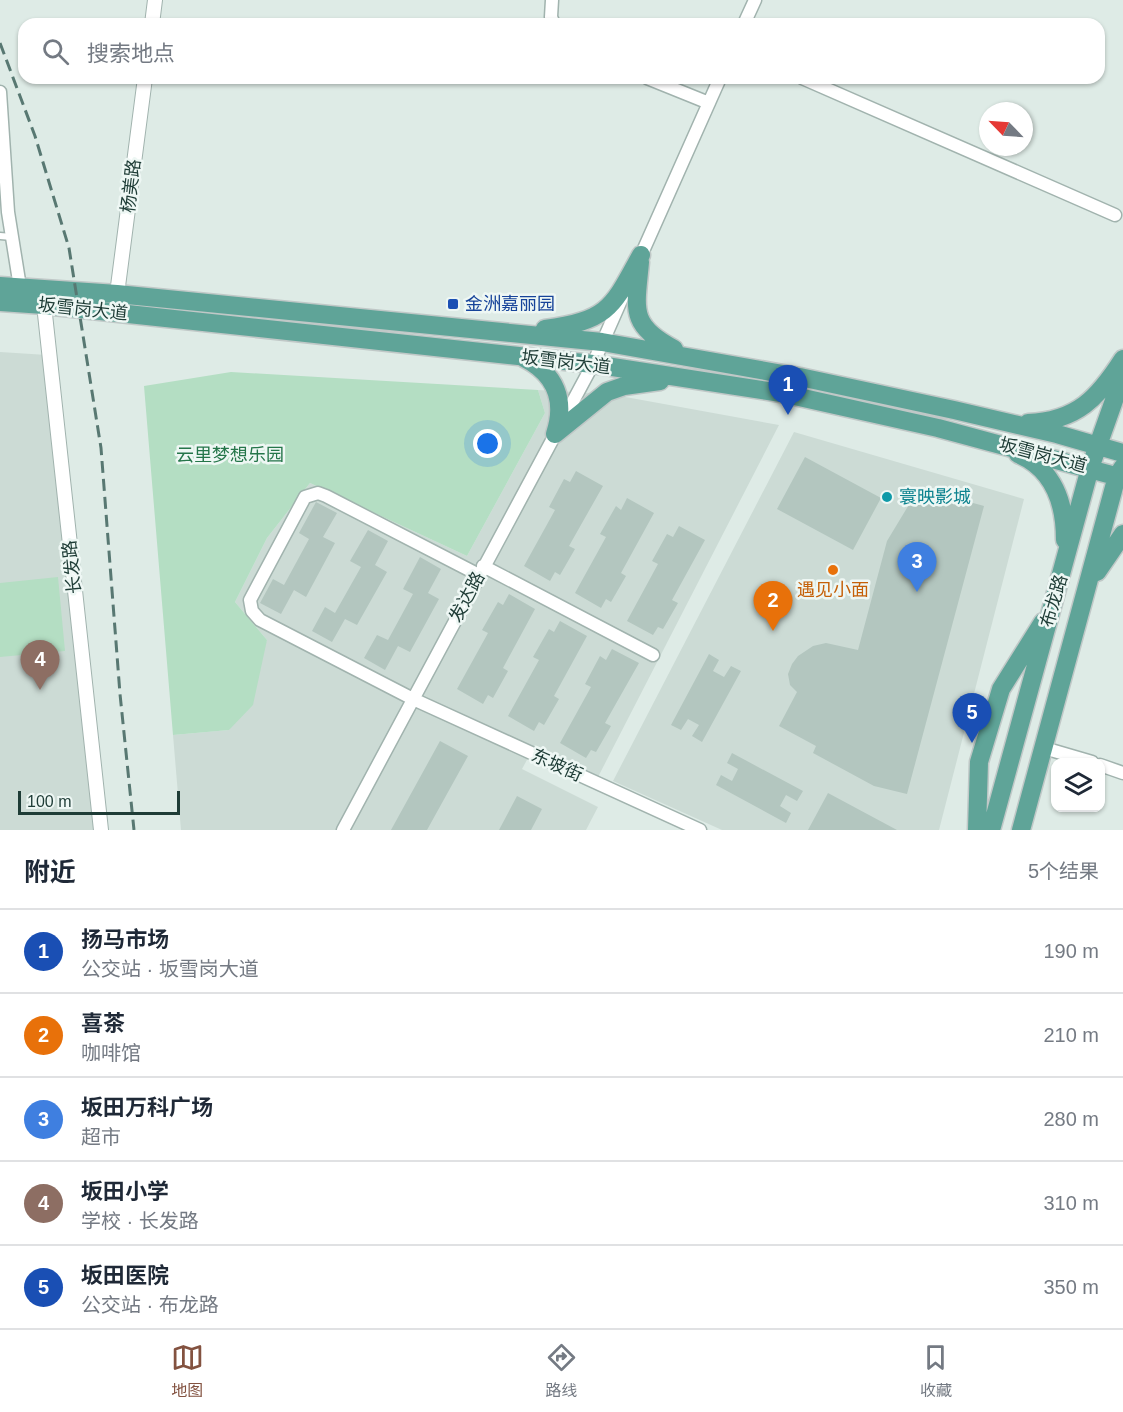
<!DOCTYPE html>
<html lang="zh">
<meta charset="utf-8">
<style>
:root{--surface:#fff;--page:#f2f2f3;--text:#1f2937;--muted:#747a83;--line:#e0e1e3;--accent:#835240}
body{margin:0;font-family:Helvetica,"Noto Sans SC",sans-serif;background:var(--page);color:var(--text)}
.controls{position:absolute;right:18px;bottom:18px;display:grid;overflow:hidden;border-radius:12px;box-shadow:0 2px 4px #0004}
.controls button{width:54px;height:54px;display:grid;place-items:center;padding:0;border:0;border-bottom:2px solid var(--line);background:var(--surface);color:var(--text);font:30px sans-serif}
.compass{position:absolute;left:979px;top:102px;width:54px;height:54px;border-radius:50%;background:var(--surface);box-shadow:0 2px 4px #0004;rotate:295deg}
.scale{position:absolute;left:18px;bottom:15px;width:162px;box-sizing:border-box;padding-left:6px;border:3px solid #1e3c36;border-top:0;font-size:16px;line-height:21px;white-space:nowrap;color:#1e3c36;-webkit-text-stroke:4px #eef7f4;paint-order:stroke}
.you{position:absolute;left:488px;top:444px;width:21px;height:21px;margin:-15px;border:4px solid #fff;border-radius:50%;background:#1a73e8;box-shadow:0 0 0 9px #1a73e833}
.badge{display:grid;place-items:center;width:39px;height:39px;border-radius:50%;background:var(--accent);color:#fff;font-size:20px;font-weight:700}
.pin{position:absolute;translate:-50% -50px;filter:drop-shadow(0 2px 3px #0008)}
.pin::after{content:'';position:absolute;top:32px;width:21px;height:18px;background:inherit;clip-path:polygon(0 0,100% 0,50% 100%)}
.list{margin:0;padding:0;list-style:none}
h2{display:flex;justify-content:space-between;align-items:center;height:78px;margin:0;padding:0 24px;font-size:26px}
h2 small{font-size:20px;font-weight:400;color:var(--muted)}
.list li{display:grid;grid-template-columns:39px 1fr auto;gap:18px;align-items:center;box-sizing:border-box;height:84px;padding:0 24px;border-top:2px solid var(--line)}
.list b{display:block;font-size:22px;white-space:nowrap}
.list p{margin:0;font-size:20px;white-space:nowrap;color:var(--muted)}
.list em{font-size:20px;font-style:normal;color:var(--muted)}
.icon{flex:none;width:33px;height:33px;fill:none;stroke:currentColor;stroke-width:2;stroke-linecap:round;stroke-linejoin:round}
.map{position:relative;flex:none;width:1123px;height:830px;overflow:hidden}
.search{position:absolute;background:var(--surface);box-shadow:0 2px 4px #0004;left:18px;right:18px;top:18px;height:66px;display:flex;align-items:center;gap:15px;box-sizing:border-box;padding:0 21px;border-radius:18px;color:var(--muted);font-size:22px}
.sheet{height:498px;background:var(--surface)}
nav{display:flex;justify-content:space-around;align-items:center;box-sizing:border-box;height:84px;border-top:2px solid var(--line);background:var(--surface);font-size:16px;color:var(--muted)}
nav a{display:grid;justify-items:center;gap:3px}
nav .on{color:var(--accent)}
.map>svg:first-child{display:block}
.built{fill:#ccdbd5}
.green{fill:#b4dec3}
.building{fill:#b3c6bf}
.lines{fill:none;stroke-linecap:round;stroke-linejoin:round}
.service-casing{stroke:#a1b3ae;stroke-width:9}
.minor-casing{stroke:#a1b3ae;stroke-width:15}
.tertiary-casing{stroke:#a1b3ae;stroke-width:16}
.primary-casing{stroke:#c0c8c7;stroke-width:21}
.service{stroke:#fff;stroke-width:6}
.minor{stroke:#fff;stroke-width:12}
.tertiary{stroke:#fff;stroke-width:14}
.primary{stroke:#5fa498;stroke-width:18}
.rail{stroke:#587872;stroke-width:3;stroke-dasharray:12 6;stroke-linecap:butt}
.transit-dot{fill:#1a4fb4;stroke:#eef7f4;stroke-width:2}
.culture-dot{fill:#0f9aa8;stroke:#eef7f4;stroke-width:2}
.food-dot{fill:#e8710a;stroke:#eef7f4;stroke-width:2}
.labels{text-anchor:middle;stroke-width:5;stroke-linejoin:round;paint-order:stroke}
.street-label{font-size:18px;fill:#1e3c36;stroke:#eef7f4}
.transit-label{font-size:18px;fill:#164399;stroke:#eef7f4;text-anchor:start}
.park-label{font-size:18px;fill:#25764a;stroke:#eef7f4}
.culture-label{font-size:18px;fill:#0d838f;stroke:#eef7f4;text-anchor:start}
.food-label{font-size:18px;fill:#c56008;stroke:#eef7f4}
</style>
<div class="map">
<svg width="1123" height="830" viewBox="0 0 1123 830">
<rect width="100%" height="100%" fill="#deebe6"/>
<!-- built -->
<path class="built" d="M0,352L47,355L95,830H0Z
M538,390L609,394L779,425L598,777L535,745L522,769L598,807L586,830H181L173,735L229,730L267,640L235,602L267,538L310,483L467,556L545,413Z
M794,432L1024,499L939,830H722L613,781Z"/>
<!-- green -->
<path class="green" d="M231,372L538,390L545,413L467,556L310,483L267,538L235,602L267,640L253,705L229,730L173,735L144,386Z
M58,577L65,651L0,657V583Z"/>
<!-- building -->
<path class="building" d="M805,457L881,498L853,550L777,509Z
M576,471L603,486L569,546L575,549L560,575L555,572L550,581L524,566L555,510L549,507L564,479L570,482Z
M919,488L984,506L907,794L874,786L813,753L816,746L779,726L797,692L790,685L788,674L792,664L798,656L813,646L826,643L858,650L887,541Z
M627,498L654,513L621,573L626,576L611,602L606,599L601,608L575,593L606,537L600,534L616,506L621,510Z
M316,502L337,513L323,537L335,543L306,597L294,590L281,614L260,603L273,579L284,585L309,539L299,533Z
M679,526L705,540L672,600L678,603L663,629L658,627L653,635L627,621L658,564L652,561L667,534L673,537Z
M368,530L388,541L375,565L387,572L357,625L345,619L332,642L312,631L325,607L335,613L361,567L350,561Z
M420,557L441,569L428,593L439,599L410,652L398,646L385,670L364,658L377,635L388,640L413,594L403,589Z
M509,594L535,609L503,668L508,671L493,698L488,695L483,704L457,689L488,633L482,630L498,602L503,605Z
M560,621L587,636L554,696L559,699L544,725L539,722L534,731L508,716L539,660L533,657L549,629L554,632Z
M612,649L639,663L605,723L611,726L596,752L591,750L586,758L560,743L591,687L585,684L600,656L606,660Z
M709,654L719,660L713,671L724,677L731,666L741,671L702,742L692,736L699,725L688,719L681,730L671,725Z
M440,741L468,756L427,830H391Z
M732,753L803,791L797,801L786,795L780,806L791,813L786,823L716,785L721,775L732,781L738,769L727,763Z
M828,793L897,830H808Z
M517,796L542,809L531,830H499Z"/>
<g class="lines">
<defs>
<path id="service" d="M0,236L12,237"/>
<path id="minor" d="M552,0L551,17L554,24
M744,24L755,0
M647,78L709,103
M802,78L1115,215
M0,92L8,212L20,287
M639,260L720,78
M483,566L653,655
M479,575L326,496L318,493L305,497L250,600L252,611L260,620L413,699L700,830
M1044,748L1092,762
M1100,765L1123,773
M343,830L593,364L622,298"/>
<path id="tertiary" d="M152,24L155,0
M117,294L145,78
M44,305L101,830"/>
<path id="primary" d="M640,262C636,308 628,325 674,349
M0,286L117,294L602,342L800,377L954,410L1057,434L1123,453
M0,302L44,305L593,364L781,393L938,428L1123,478
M545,329C609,320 612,308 641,255
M524,358C556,374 566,400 555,434
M1028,423C1077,421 1098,398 1123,359
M555,434L607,392L624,386L660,381
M1018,454C1054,469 1065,504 1065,540
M1097,572L1123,534
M977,830L979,762L1001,689L1043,622
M991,830L1090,468L1123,375
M1021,830L1117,476L1123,467"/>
</defs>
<!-- service casing -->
<use href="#service" class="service-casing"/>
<!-- minor casing -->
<use href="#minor" class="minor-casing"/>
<!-- tertiary casing -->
<use href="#tertiary" class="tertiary-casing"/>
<!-- primary casing -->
<use href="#primary" class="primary-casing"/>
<!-- service -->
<use href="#service" class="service"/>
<!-- minor -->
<use href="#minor" class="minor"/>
<!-- tertiary -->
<use href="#tertiary" class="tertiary"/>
<!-- primary -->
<use href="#primary" class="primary"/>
<!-- rail -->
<path class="rail" d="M0,43L35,136L69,248L101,448L120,694L134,830"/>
</g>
<!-- markers -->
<rect class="transit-dot" x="447" y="298" width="12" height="12" rx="3"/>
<circle class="culture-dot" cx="887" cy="497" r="6"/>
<circle class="food-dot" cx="833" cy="570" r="6"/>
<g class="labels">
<!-- street labels -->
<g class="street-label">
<text transform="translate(131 186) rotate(-83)" y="6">杨美路</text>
<text transform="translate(83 309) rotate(6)" y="6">坂雪岗大道</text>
<text transform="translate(566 362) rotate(7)" y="6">坂雪岗大道</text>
<text transform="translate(1043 455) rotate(15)" y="6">坂雪岗大道</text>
<text transform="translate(72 567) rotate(-96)" y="6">长发路</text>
<text transform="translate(467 597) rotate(-62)" y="6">发达路</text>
<text transform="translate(1054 601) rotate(-74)" y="6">布龙路</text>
<text transform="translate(557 765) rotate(24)" y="6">东坡街</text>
</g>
<!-- transit labels -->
<g class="transit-label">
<text x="465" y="310">金洲嘉丽园</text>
</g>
<!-- park labels -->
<g class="park-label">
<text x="230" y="461">云里梦想乐园</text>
</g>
<!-- culture labels -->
<g class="culture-label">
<text x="899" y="503">寰映影城</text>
</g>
<!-- food labels -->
<g class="food-label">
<text x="833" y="596">遇见小面</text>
</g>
</g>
</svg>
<div class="controls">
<button><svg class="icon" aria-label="layers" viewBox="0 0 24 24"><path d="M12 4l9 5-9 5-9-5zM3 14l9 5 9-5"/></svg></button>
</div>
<svg class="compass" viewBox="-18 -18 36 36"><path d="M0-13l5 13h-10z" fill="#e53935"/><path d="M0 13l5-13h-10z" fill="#747a83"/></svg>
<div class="scale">100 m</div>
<div class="you"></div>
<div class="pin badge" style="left:788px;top:415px;background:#1a4fb4">1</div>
<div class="pin badge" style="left:773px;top:631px;background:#e8710a">2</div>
<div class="pin badge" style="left:917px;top:592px;background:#3f7fe0">3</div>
<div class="pin badge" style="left:40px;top:690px;background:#8d6e63">4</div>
<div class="pin badge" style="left:972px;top:743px;background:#1a4fb4">5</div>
<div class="search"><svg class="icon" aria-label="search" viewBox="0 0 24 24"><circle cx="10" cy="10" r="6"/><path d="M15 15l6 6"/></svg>搜索地点</div>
</div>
<section class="sheet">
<h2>附近<small>5个结果</small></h2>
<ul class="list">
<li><span class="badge" style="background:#1a4fb4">1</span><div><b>扬马市场</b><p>公交站 · 坂雪岗大道</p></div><em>190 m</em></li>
<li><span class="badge" style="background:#e8710a">2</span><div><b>喜茶</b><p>咖啡馆</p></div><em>210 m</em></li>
<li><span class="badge" style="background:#3f7fe0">3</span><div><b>坂田万科广场</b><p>超市</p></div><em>280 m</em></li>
<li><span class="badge" style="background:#8d6e63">4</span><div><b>坂田小学</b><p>学校 · 长发路</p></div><em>310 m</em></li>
<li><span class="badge" style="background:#1a4fb4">5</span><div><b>坂田医院</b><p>公交站 · 布龙路</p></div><em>350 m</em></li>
</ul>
</section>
<nav>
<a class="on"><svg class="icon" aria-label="map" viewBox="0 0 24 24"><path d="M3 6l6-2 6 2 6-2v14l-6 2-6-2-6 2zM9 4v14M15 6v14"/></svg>地图</a>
<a><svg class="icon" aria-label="directions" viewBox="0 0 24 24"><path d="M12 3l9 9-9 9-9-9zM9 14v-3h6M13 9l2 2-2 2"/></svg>路线</a>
<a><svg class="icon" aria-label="saved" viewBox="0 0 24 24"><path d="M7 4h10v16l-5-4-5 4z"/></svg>收藏</a>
</nav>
